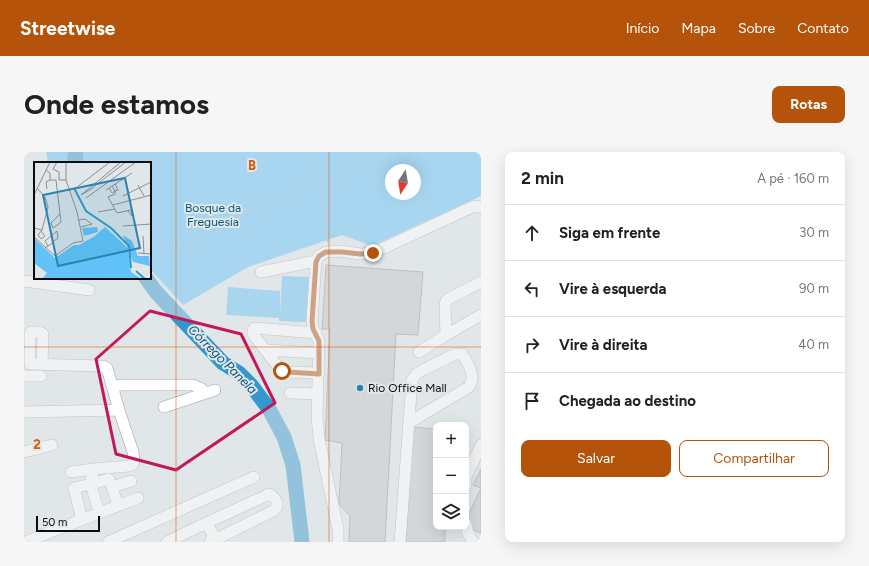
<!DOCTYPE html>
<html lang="pt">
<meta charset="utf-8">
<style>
:root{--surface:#fff;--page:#f6f6f6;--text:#202124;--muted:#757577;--line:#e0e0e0;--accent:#b45309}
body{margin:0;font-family:Figtree,sans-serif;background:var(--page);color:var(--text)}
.controls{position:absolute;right:12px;bottom:12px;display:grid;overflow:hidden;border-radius:8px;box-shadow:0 4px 16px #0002}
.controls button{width:36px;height:36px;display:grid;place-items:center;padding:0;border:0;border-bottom:1px solid var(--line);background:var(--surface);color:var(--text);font:20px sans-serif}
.compass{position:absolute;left:361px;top:12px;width:36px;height:36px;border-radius:50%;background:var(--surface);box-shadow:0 4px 16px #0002;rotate:192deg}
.scale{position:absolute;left:12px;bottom:10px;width:64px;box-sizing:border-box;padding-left:4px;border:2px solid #0b0c0d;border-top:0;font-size:11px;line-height:14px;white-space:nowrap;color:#0b0c0d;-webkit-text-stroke:3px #e1e6e9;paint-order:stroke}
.stop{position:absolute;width:12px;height:12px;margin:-9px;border:3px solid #b45309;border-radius:50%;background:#fff}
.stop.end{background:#b45309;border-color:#fff;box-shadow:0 1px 4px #0008}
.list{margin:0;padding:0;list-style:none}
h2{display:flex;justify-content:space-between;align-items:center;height:52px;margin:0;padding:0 16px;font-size:17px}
h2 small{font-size:13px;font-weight:400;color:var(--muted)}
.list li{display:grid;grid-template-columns:26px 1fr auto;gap:12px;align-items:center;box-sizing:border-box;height:56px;padding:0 16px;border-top:1px solid var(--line)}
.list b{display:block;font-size:15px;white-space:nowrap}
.list em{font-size:13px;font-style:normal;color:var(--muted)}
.actions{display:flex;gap:8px;padding:12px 16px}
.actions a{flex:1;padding:9px 0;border:1px solid var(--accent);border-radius:8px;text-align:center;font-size:14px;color:var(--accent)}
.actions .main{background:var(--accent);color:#fff}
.icon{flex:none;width:22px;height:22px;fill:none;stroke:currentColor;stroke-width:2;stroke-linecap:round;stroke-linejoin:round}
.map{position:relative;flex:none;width:457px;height:390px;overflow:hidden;border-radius:8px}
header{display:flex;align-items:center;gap:24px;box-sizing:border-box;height:56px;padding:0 20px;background:var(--accent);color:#fff}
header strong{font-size:19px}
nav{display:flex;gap:22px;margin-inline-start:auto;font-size:14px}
.intro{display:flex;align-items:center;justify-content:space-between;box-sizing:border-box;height:96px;padding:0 24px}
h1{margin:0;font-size:28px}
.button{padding:10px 18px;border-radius:8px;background:var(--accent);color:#fff;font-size:14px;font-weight:700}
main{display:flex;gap:24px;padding:0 24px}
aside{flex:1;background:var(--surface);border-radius:8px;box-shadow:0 4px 16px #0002}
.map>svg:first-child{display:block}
.green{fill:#66c1f6}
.forest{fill:#62c3fa;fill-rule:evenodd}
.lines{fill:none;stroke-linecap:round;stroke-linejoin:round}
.river{stroke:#3298cd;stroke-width:15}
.building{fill:#c1c5c8;stroke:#909497}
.minor-casing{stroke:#9ca0a3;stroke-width:12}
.path{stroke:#9ea2a4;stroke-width:1.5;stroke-dasharray:2 3;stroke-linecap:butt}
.minor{stroke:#fff;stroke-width:11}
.route{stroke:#b45309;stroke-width:5}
.marked{fill:none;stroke:#c2185b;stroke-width:3;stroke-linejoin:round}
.grid{fill:none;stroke:#dd550c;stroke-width:1;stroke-opacity:0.55}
.poi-dot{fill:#2a83b1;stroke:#e1e6e9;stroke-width:1.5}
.labels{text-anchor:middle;stroke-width:4;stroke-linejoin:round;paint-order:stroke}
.park-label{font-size:12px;fill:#09587c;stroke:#e1e6e9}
.poi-label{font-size:12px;fill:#0b0c0d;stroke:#e1e6e9;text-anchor:start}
.water-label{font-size:13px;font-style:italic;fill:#08577b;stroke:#e1e6e9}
.inset-river{fill:none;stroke:#3298cd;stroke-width:2}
.inset-road{fill:none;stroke:#8b8f91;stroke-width:1}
.view{fill:#2a83b1;fill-opacity:0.15;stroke:#2a83b1;stroke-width:2}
.inset-edge{fill:none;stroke:#0b0c0d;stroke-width:2}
.grid-label{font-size:13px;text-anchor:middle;font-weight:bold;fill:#dd550c;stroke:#e1e6e9;stroke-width:4;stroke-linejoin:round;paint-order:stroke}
</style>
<header>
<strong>Streetwise</strong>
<nav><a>Início</a><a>Mapa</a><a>Sobre</a><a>Contato</a></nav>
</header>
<div class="intro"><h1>Onde estamos</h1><a class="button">Rotas</a></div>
<main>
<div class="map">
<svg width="457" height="390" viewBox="0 0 457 390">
<rect width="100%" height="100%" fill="#e1e6e9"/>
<!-- green -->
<path class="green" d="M22,0H55L57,11H24Z
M258,124L285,125L282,170L255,169V166L202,163L204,135L256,139V162Z"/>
<!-- forest -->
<path class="forest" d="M57,0H457V44L348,94L318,83L224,115L159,153L126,117V11H59ZM367,18H391V42H367Z"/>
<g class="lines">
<!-- river -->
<path class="river" d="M52,0L51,6L52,11
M122,126L132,140L199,211L215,221L227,233L245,257L260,285L269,313L278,390"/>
</g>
<!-- building -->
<path class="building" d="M302,113L399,120L394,183L372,182L361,390H325L326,364L315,352L318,291L301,288L306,177H298Z
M388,275L412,277V375H421V390H382Z
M457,317V381L445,376L442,368L457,336L449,333Z"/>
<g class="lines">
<defs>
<path id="minor" d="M237,120L292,109
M0,129L65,138
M457,130L424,147L422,149L421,153L422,183L457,163
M292,181L231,176L229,178V182L255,216L258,219L263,220L295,221
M242,198L295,201
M395,200L422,183
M18,212L19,182L16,180H7L6,181V212L79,214L83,216L95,258L109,300L110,309L109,312L105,314L69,317L67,332L85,327L94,353
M0,224H17
M88,234L98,233H169L178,237L180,242
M266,241L294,242
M140,255L191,238
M0,260L95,258
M0,300L28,293
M47,320L69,317
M442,333V325L457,293
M88,335L107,329
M58,368L50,336L67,332L75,361
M442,372L444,381L449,390
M178,373L245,342C252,345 257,354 249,359L186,390
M1,390L114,346
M84,390L230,325
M143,390L178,373H183L188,380L189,388
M314,390V377L295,287L293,265L295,189L289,177L288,169L292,109L295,104L302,100L317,99L336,102L349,101L446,56L452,54L457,55
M376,390L388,228L392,222L399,218L431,202H438C442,208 448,218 448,225C449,228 446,232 445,235L386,270"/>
</defs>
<!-- minor casing -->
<use href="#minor" class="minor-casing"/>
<!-- path -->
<path class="path" d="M288,0L296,34L300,59L301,81L304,90
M87,11L89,0
M126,80L131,84L153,93L173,87L239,54L296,34L342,14L360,0"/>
<!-- minor -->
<use href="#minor" class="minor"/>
</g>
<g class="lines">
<!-- route -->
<path class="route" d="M258,219L263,220L295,222V189L289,177L288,169L292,110L295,104L302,100H318L336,102L349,101"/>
</g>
<!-- marked area -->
<path d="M0 0H457V390H0ZM126,159L217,182L251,251L152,318L92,302L72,207Z" fill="#e1e6e9" fill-opacity=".55" fill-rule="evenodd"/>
<path class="marked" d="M126,159L217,182L251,251L152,318L92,302L72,207Z"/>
<!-- grid -->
<path class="grid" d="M152,0V390M305,0V390M0,195H457"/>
<!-- markers -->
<circle class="poi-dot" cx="336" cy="236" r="4"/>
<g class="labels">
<!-- park labels -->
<g class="park-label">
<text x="189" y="60">Bosque da<tspan x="189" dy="14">Freguesia</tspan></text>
</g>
<!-- poi labels -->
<g class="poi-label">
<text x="344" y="240">Rio Office Mall</text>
</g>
<!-- water labels -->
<g class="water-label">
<text transform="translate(199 207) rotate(45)" y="5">Córrego Panela</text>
</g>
</g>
<!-- overview -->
<g transform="translate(10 10)">
<rect width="117" height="117" fill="#e1e6e9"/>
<path d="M63,65L64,70L50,74L48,66ZM89,73L98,79L104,94H115L116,104L99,100Z" fill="#66c1f6"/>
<path d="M71,65L94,86L97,110L108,117H8L13,111L0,101V76L21,96L40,83H45L61,74Z" fill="#62c3fa"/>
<path class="inset-river" d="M40,26L52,49L77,66L95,84L97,106M102,109L111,117"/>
<path class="inset-road" d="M23,0L19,7L25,10V18H32M12,8L16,11V18L12,20L13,27M16,18H22L27,60L19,66L17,61L26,52M104,23L110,34M78,24L81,29L84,28L81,22M43,25L76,0M58,26L92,0M59,26L47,33L87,0M75,26L78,31L81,29V32L74,35L83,51L97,48L98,54L94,49M72,28L98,11M0,33L16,0M89,34L117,20M52,36L102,0M79,43L117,33M64,50L81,47M44,58L51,57L58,62L47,65M89,64L117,62M0,66L8,68L14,45L11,35L3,26M7,69L11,74L7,77L4,73L8,68M109,74L110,92M0,75L21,94L39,81L49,79L43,50L32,18V0M11,86L17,82L20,79L24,76L23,69L11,79L14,84M104,91L117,92"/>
<path class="view" d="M91,16L106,86L24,104L9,33Z"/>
<rect width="117" height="117" class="inset-edge"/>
</g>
<g class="grid-label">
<text x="228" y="18">B</text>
<text x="13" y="297">2</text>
</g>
</svg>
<div class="controls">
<button>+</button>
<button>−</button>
<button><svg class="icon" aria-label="layers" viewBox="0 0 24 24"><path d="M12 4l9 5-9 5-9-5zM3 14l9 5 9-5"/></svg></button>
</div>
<svg class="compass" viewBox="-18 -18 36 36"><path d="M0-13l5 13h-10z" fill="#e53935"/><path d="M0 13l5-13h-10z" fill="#757577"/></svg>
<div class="scale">50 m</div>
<div class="stop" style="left:258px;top:219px"></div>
<div class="stop end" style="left:349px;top:101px"></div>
</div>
<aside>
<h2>2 min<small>A pé · 160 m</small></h2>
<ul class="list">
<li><svg class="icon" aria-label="ahead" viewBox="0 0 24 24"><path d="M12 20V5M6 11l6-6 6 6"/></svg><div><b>Siga em frente</b></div><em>30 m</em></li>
<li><svg class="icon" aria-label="left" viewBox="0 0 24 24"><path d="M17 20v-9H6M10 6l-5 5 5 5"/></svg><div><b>Vire à esquerda</b></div><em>90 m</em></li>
<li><svg class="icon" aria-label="right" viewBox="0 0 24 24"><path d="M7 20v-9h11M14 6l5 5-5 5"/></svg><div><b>Vire à direita</b></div><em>40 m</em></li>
<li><svg class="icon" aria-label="arrive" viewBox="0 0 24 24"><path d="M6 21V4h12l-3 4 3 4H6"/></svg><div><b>Chegada ao destino</b></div></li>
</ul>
<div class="actions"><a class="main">Salvar</a><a>Compartilhar</a></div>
</aside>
</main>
